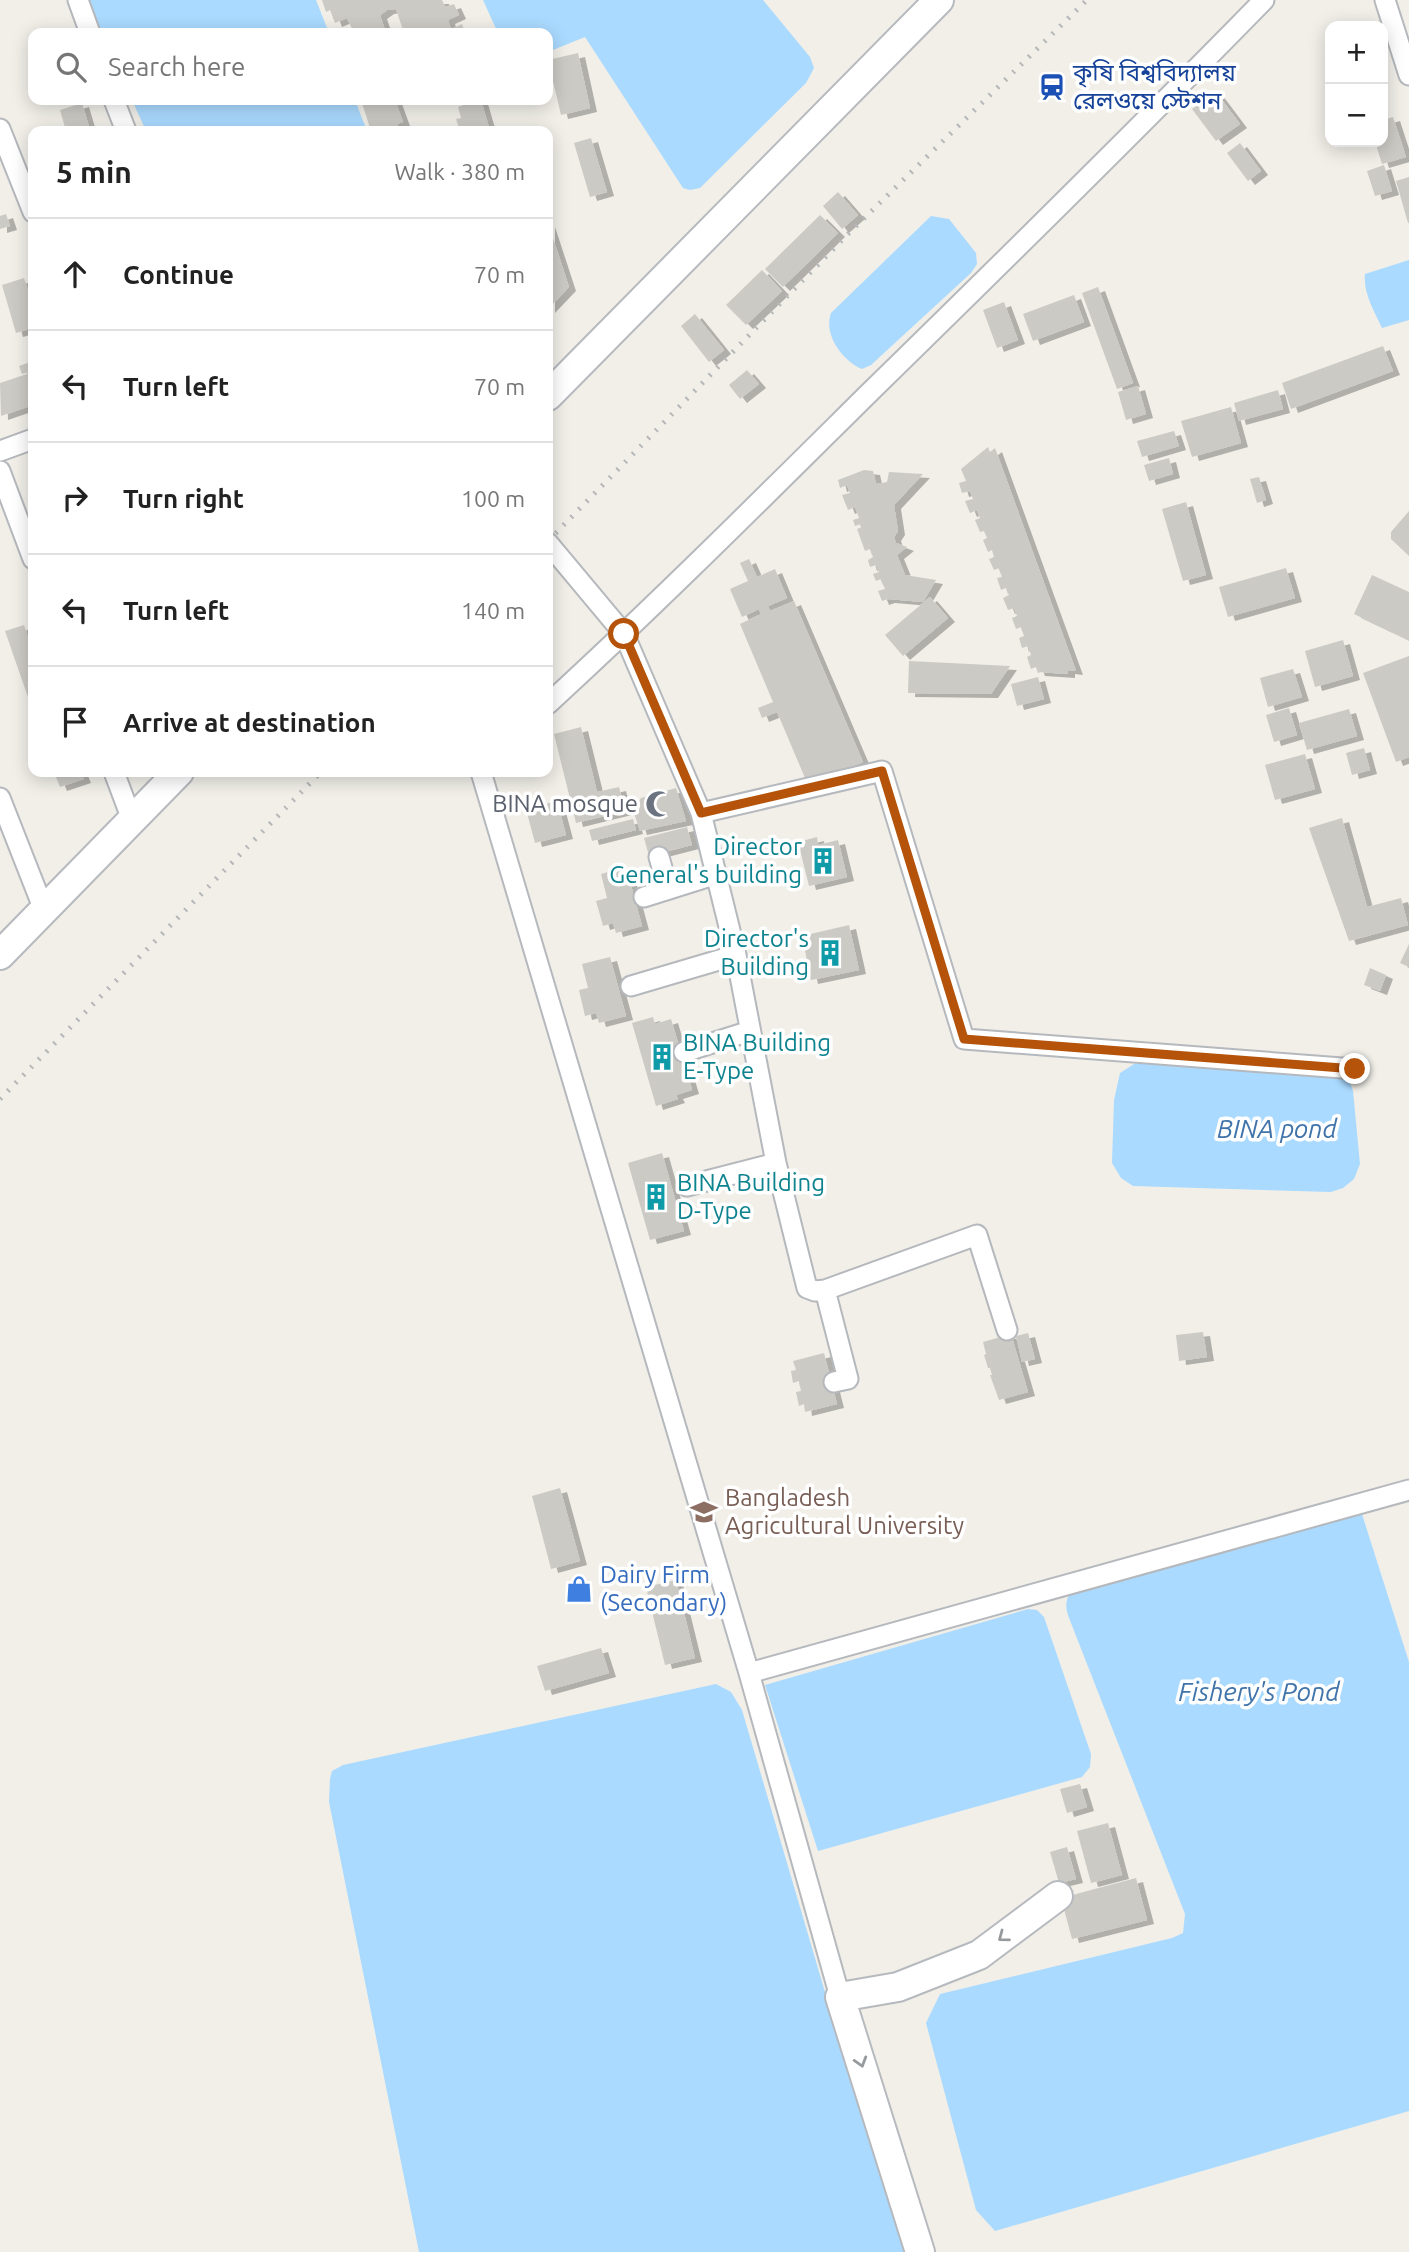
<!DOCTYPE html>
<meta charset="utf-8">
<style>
:root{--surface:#fff;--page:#f6f6f6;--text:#222;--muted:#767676;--line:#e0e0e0}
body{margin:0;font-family:Ubuntu,"Noto Sans Bengali",sans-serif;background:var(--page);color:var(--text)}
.controls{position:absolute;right:21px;top:21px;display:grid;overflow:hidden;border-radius:14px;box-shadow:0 4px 18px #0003}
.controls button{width:63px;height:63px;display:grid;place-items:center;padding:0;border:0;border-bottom:2px solid var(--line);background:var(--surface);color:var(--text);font:35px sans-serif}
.stop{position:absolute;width:21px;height:21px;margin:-16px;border:5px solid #b45309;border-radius:50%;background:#fff}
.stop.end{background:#b45309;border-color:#fff;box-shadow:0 2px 7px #0008}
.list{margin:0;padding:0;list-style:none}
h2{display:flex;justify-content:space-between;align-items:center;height:91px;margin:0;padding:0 28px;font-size:30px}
h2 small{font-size:23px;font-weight:400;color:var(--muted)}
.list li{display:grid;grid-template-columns:46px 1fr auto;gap:21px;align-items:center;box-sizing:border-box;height:112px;padding:0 28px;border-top:2px solid var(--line)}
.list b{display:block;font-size:26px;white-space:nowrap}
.list em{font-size:23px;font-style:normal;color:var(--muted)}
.icon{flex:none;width:38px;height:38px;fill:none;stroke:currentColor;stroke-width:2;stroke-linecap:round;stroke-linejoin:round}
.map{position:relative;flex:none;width:1409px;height:2252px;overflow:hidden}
.search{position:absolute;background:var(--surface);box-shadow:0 4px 18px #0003;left:28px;top:28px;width:525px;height:77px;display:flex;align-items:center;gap:18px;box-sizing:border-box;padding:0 24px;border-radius:14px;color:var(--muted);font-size:26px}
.panel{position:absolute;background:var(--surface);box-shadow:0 4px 18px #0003;left:28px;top:126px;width:525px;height:651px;border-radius:14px}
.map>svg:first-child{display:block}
.water{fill:#aadaff}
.building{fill:#cccac5;filter:url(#shadow)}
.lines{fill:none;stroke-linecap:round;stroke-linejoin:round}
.street-casing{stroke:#b5b8bc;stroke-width:23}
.secondary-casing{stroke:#b6babf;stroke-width:32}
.street{stroke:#fff;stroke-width:19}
.secondary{stroke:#fff;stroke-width:28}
.rail{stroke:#b6b7b8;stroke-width:5;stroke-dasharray:2 9;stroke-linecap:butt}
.oneway{stroke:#979a9d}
.route{stroke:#b45309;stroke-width:9}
.labels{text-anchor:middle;stroke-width:7;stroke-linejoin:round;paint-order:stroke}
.transit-label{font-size:24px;fill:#164399;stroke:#fff;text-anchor:start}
.worship-label{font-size:24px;fill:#5b616d;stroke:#fff;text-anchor:end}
.culture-label{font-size:24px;fill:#0d838f;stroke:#fff;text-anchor:end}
.education-label{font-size:24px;fill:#785e54;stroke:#fff;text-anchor:start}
.shop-label{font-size:24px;fill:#366cbe;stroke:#fff;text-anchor:start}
.water-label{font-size:26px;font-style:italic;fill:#4174aa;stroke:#fff}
</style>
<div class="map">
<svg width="1409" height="2252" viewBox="0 0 1409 2252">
<defs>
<filter id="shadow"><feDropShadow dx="7" dy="4" stdDeviation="0" flood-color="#0004"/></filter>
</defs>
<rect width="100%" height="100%" fill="#f1efe8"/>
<!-- water -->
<path class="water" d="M87,0H316L329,33H102Z
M483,0H763L810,57L814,68L806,83L700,188L690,190L683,188L585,37L548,52V33H498Z
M132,100H355L367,131H146Z
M931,216L949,219L976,253L977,264L971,273L871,365L862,369C843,361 823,335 831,313Z
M1409,260V320L1382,328C1374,311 1363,293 1365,274Z
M1147,1063L1321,1068L1339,1073L1349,1079L1353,1091L1360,1164L1354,1179L1343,1188L1331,1192L1133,1186L1121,1178L1112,1163L1114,1100L1120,1073L1134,1064Z
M1361,1511L1409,1662V2111L995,2231L976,2210L926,2023L940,1994L1172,1938L1183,1933L1185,1914L1069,1618C1064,1605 1066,1598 1074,1587Z
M1028,1609L1037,1610L1044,1617L1091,1754L1090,1767L1082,1777L818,1851L765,1685Z
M716,1684L731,1692L742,1710L840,2043L910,2252H419L329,1802L330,1779L332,1771L343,1765Z"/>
<!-- building -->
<path class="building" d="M322,0H442L445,7L454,4L459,15L448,20L451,29L462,24L465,33H404L396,9L387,10L380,15L386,33L367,31L354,33L347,18L335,23L330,10L326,12Z
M578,53L590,108L561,115L548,60Z
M1216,92L1240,124L1216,141L1192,109Z
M361,100H395L403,122L397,124L399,131H371Z
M468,100H481L490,131H460L456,119L461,118L458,107L469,103Z
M82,103L90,130L100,127L102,131H66L60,110Z
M1393,117L1406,157L1382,164L1375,142H1383V120Z
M591,138L607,192L590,197L574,143Z
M1240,143L1261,171L1248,181L1227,153Z
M1384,165L1392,191L1375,196L1367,171Z
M1409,177V223H1408L1396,181Z
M838,192L858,215L842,229L823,206Z
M6,214L10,226L0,229V216Z
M820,215L838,233L783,287L765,269Z
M548,223L569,287L548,309Z
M762,270L782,291L746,325L726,305Z
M24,278L33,305V328L16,333L2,285Z
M1098,287L1133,383L1117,389L1082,293Z
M1074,295L1084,322L1033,341L1023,314Z
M1004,302L1018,340L997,348L983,310Z
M695,314L724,350L709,362L681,326Z
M1383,346L1393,371L1291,409L1282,383Z
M33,361V371L22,374L19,366Z
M747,370L759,384L740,399L729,385Z
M33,372V405L1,416L0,383Z
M1138,386L1146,414L1126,420L1118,392Z
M1278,390L1283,409L1239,421L1234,403Z
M1231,407L1241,443L1192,457L1181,421Z
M1174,431L1179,446L1142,457L1137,441Z
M988,447L990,452L995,448L1076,671L1068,670V674L1038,672L1036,667L1031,669L1027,657L1031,655L1028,646L1022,648L1019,638L1024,636L1021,627L1016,629L1012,618L1017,616L1014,608L1008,610L1003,598L1009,595L1006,588L1001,590L997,578L1002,577L999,568L994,570L989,559L994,557L992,550L988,552L983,540L987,538L984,531L980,532L975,520L980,518L977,510L970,513L965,501L973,499L970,491L962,493L959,483L966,481L961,469Z
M1169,458L1173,474L1149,481L1144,465Z
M864,470L873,471L876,484L887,482L889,472L923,474L894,505L898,531L894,537L896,543L907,547L897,555L905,575L936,580L923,602L888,599L882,601L878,591L885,589L881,579L876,581L873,574L879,572L876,565L870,567L868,560L873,557L870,549L865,551L857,529L862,527L861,524L855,526L853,520L859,518L855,507L848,510L842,495L850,493L847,485L840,488L838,480Z
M1259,477L1266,500L1257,503L1250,479Z
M1186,502L1206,575L1183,581L1162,509Z
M1409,511V556L1391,539V532Z
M749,559L757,577L775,569L787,598L768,606L770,611L794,601L863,762L808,785L777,712L762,718L758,708L773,702L740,624L761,614L759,609L742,617L730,589L748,581L740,563Z
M1286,568L1295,598L1228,617L1219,587Z
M1372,575L1409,592V640L1354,614Z
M930,597L948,618L903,656L885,635Z
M24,625L33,652V705L31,706L5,631Z
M1343,640L1353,676L1315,687L1305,651Z
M1409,656V757L1396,762L1363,673Z
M909,661L1010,666L991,694L908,693Z
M1293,669L1302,697L1268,707L1260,678Z
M1038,677L1044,699L1017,706L1011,684Z
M1289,708L1297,735L1274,742L1266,715Z
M1349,709L1357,736L1307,750L1299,723Z
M581,727L597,792L619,787L625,811L576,823L554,734Z
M1364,748L1370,770L1352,775L1346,753Z
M1305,754L1315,789L1275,800L1265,765Z
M54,772H81L84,779L60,787Z
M676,788L686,821L640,831L633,810L641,798Z
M557,801L566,835L535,843L526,809Z
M1342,818L1367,907L1401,898L1408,925L1349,941L1309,828Z
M633,819L636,830L592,841L589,830Z
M687,827L692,845L649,856L644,838Z
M817,837L818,845L838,840L847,877L809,886L798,842Z
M626,867L642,926L616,933L613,923L603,926L596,901L607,898L601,874Z
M849,925L859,970L811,980L802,936Z
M1409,944V967L1400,963Z
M610,957L626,1016L599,1023L596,1013L585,1016L579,990L588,988L582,964Z
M1370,968L1386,975L1380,991L1364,985Z
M653,1017L655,1024L671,1019L692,1090L676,1095L678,1099L656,1106L632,1023Z
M662,1153L684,1231L650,1240L628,1163Z
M1203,1332L1207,1357L1179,1361L1176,1335Z
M1028,1333L1035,1359L1022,1362L1016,1336Z
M1011,1334L1028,1392L999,1400L990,1375H992L990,1368H988L984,1355L986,1354L983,1342Z
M824,1353L837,1404L805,1412L804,1404L799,1406L796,1392L801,1391L799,1381L793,1383L791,1371L796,1370L793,1361Z
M560,1488L580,1561L551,1569L532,1496Z
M676,1580L695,1658L665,1665L646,1587Z
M601,1648L609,1673L545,1691L537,1666Z
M1080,1784L1087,1807L1067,1813L1060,1789Z
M1108,1823L1122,1875L1091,1883L1077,1831Z
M1067,1847L1076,1879L1059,1883L1050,1852Z
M1136,1878L1147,1920L1072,1939L1061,1898Z"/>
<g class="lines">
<defs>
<path id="street" d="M78,0L90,33
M1385,0L1409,75
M114,100L126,131
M0,129L33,212
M0,451L33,439
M0,471L33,559
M548,543L624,634L701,813L736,955L776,1163L807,1288L815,1291L825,1290L977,1235L1007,1330
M548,704C657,604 762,499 867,395C1001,264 1134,133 1264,0
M114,772L132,820
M481,772L749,1673L840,1997
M0,798L44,910
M701,813L882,771L964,1039L1355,1069
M659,857L668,889
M644,897L717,874
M631,986L736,955
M684,1052L750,1031
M687,1186L776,1163
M825,1290L848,1379L834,1382
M749,1673L1409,1490"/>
<path id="secondary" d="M548,396L939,0
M0,955L179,772
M920,2252L840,1997L898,1987L979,1955L1058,1896"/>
</defs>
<!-- street casing -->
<use href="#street" class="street-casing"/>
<!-- secondary casing -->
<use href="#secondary" class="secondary-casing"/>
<!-- street -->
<use href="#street" class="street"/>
<!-- secondary -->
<use href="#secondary" class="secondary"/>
<!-- rail -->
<path class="rail" d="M548,541L847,235L1087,0
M0,1099L321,772"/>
</g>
<!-- one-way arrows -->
<defs><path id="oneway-chevron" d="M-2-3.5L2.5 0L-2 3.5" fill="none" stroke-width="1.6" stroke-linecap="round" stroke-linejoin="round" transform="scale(1.75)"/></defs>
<g class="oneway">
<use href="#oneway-chevron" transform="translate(1003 1937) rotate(143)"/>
<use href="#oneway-chevron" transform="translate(861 2062) rotate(73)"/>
</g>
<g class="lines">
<!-- route -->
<path class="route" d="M624,634L701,813L882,771L964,1039L1355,1069"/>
</g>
<!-- icons -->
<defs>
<symbol id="station-bare" viewBox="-9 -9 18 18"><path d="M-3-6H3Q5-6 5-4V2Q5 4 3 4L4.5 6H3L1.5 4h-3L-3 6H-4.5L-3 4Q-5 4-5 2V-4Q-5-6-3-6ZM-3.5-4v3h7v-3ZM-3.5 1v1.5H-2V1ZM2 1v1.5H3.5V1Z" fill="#1a4fb4" stroke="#fff" stroke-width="2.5" paint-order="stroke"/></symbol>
<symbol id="mosque-bare" viewBox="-9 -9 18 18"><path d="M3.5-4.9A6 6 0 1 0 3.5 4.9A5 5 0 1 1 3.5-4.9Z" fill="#6b7280" stroke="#fff" stroke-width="2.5" paint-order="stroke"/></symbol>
<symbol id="building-bare" viewBox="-9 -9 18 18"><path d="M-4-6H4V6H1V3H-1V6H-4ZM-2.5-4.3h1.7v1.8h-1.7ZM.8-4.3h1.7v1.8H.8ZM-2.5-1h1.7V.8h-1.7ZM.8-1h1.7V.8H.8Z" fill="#0f9aa8" stroke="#fff" stroke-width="2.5" paint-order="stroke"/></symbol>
<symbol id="university-bare" viewBox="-9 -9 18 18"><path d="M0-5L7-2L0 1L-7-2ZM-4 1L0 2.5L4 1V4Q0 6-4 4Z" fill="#8d6e63" stroke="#fff" stroke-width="2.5" paint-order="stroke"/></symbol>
<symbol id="shop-bare" viewBox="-9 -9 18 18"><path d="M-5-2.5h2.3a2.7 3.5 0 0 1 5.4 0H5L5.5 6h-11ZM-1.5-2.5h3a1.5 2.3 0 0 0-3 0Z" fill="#3f7fe0" stroke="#fff" stroke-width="2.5" paint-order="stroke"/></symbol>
</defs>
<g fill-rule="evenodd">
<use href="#station-bare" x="1033" y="68" width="38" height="38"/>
<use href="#mosque-bare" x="640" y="785" width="38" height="38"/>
<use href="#building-bare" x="804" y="842" width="38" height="38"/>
<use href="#building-bare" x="811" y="934" width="38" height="38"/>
<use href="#building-bare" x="643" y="1038" width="38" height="38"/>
<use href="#building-bare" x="637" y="1178" width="38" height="38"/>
<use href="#university-bare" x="685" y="1493" width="38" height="38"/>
<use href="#shop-bare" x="560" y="1570" width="38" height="38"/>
</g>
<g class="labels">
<!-- transit labels -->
<g class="transit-label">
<text x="1073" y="81">কৃষি বিশ্ববিদ্যালয়<tspan x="1073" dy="28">রেলওয়ে স্টেশন</tspan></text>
</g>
<!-- worship labels -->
<g class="worship-label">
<text x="638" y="812">BINA mosque</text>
</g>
<!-- culture labels -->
<g class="culture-label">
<text x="802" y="855">Director<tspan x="802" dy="28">General's building</tspan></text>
<text x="809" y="947">Director's<tspan x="809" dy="28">Building</tspan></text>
<text x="683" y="1051" text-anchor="start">BINA Building<tspan x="683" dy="28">E-Type</tspan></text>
<text x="677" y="1191" text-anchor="start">BINA Building<tspan x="677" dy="28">D-Type</tspan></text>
</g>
<!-- education labels -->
<g class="education-label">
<text x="725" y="1506">Bangladesh<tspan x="725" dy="28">Agricultural University</tspan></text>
</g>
<!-- shop labels -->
<g class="shop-label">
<text x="600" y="1583">Dairy Firm<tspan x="600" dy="28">(Secondary)</tspan></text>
</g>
<!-- water labels -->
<g class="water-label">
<text x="1277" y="1138">BINA pond</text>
<text x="1259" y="1701">Fishery's Pond</text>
</g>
</g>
</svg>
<div class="controls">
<button>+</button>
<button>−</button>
</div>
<div class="stop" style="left:624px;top:634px"></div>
<div class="stop end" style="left:1355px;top:1069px"></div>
<div class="search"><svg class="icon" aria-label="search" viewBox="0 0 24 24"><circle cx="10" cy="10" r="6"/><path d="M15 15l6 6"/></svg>Search here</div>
<section class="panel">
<h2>5 min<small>Walk · 380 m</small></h2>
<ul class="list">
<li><svg class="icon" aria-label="ahead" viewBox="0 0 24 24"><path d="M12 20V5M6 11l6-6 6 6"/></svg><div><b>Continue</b></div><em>70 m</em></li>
<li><svg class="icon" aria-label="left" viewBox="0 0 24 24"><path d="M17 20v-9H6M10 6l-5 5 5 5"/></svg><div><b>Turn left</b></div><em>70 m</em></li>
<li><svg class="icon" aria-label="right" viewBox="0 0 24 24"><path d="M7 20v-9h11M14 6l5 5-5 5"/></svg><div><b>Turn right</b></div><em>100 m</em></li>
<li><svg class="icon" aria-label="left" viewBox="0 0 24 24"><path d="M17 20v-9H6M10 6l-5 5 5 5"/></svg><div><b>Turn left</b></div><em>140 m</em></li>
<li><svg class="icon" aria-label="arrive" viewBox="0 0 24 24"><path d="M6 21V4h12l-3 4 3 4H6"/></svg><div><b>Arrive at destination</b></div></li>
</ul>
</section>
</div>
